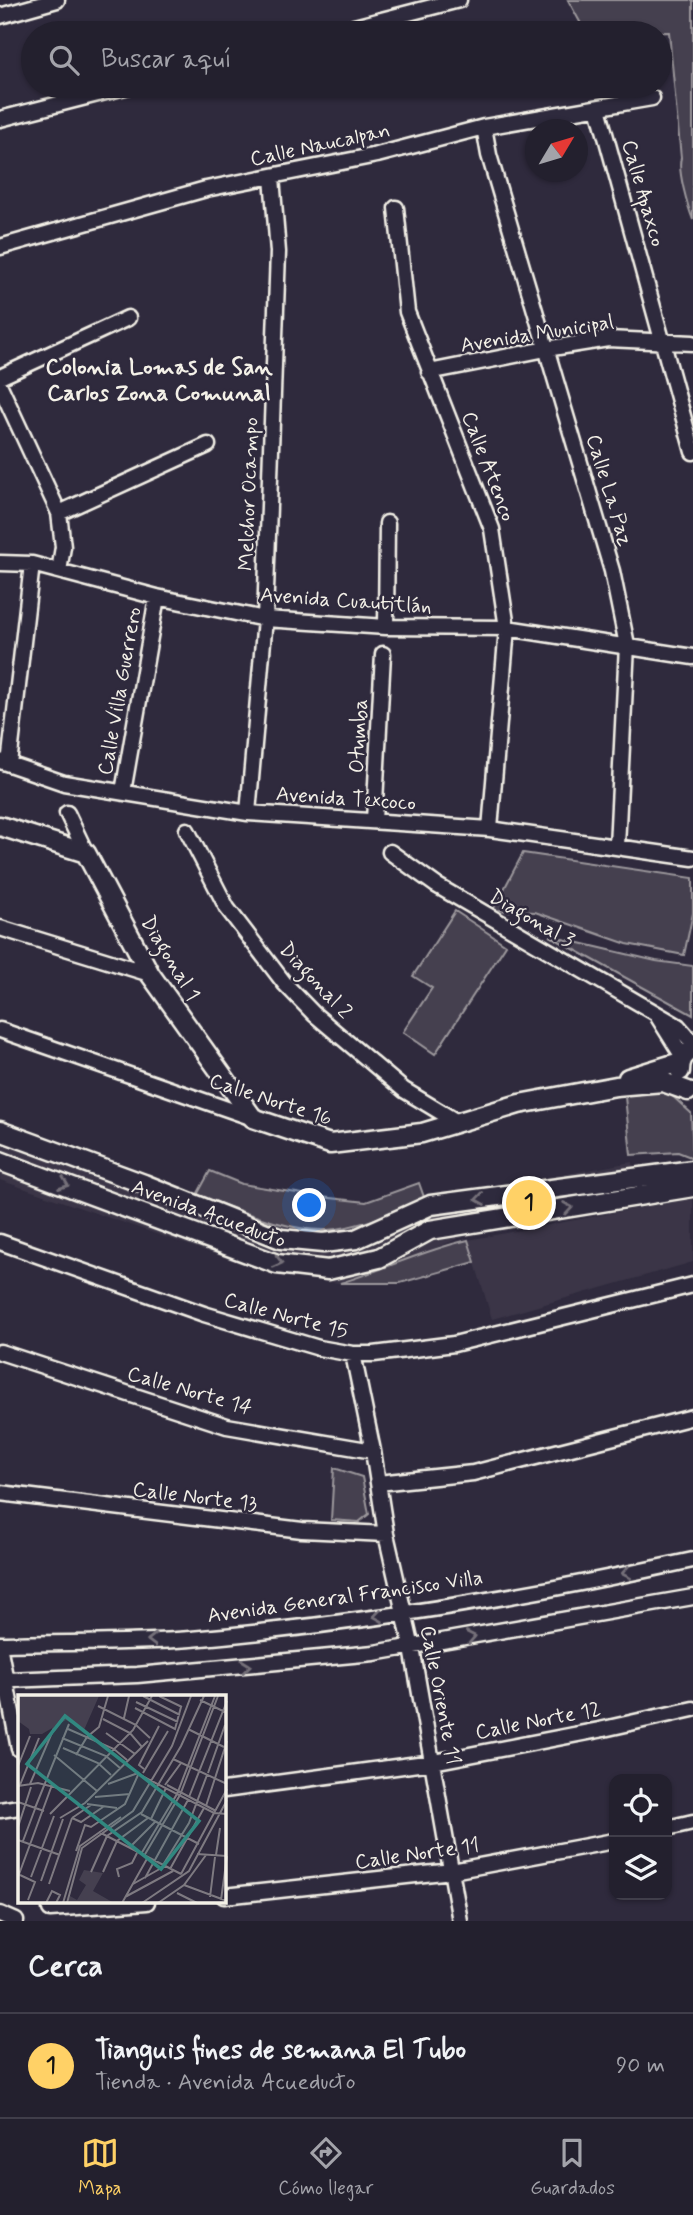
<!DOCTYPE html>
<html lang="es">
<meta charset="utf-8">
<style>
:root{--surface:#23202e;--page:#2b2836;--text:#f1f3f6;--muted:#a3a3aa;--line:#403e4a;--accent:#ffd166}
body{margin:0;font-family:Mynerve,sans-serif;background:var(--page);color:var(--text)}
.controls{position:absolute;right:21px;bottom:21px;display:grid;overflow:hidden;border-radius:14px;box-shadow:0 2px 5px #0004}
.controls button{width:63px;height:63px;display:grid;place-items:center;padding:0;border:0;border-bottom:2px solid var(--line);background:var(--surface);color:var(--text);font:35px sans-serif}
.compass{position:absolute;left:525px;top:119px;width:63px;height:63px;border-radius:50%;background:var(--surface);box-shadow:0 2px 5px #0004;rotate:52deg}
.you{position:absolute;left:310px;top:1206px;width:24px;height:24px;margin:-18px;border:5px solid #fff;border-radius:50%;background:#1a73e8;box-shadow:0 0 0 10px #1a73e833}
.badge{display:grid;place-items:center;width:46px;height:46px;border-radius:50%;background:var(--accent);color:#111;font-size:23px;font-weight:700}
.pin{position:absolute;translate:-50% -50%;border:4px solid #fff;box-shadow:0 2px 7px #0006}
.list{margin:0;padding:0;list-style:none}
h2{display:flex;justify-content:space-between;align-items:center;height:91px;margin:0;padding:0 28px;font-size:30px}
h2 small{font-size:23px;font-weight:400;color:var(--muted)}
.list li{display:grid;grid-template-columns:46px 1fr auto;gap:21px;align-items:center;box-sizing:border-box;height:105px;padding:0 28px;border-top:2px solid var(--line)}
.list b{display:block;font-size:26px;white-space:nowrap}
.list p{margin:0;font-size:23px;white-space:nowrap;color:var(--muted)}
.list em{font-size:23px;font-style:normal;color:var(--muted)}
.icon{flex:none;width:38px;height:38px;fill:none;stroke:currentColor;stroke-width:2;stroke-linecap:round;stroke-linejoin:round}
.map{position:relative;flex:none;width:693px;height:1921px;overflow:hidden}
.search{position:absolute;background:var(--surface);box-shadow:0 2px 5px #0004;left:21px;right:21px;top:21px;height:77px;display:flex;align-items:center;gap:18px;box-sizing:border-box;padding:0 24px;border-radius:38px;color:var(--muted);font-size:26px}
.sheet{height:196px;background:var(--surface)}
nav{display:flex;justify-content:space-around;align-items:center;box-sizing:border-box;height:98px;border-top:2px solid var(--line);background:var(--surface);font-size:19px;color:var(--muted)}
nav a{display:grid;justify-items:center;gap:4px}
nav .on{color:var(--accent)}
.map>svg:first-child{display:block}
.built{fill:#3b3647}
.green{fill:#454050;stroke:#9c989c;stroke-width:2}
.lines{fill:none;stroke-linecap:round;stroke-linejoin:round}
.minor-casing{stroke:#f4f1e8;stroke-width:19}
.tertiary-casing{stroke:#f4f1e8;stroke-width:23}
.minor{stroke:#2f2a3d;stroke-width:14}
.tertiary{stroke:#2f2a3d;stroke-width:18}
.oneway{stroke:#747079}
.labels{text-anchor:middle;stroke-width:5;stroke-linejoin:round;paint-order:stroke}
.street-label{font-size:21px;fill:#f4f1e8;stroke:#2f2a3d}
.neighbourhood-label{font-size:23px;font-weight:bold;fill:#f4f1e8;stroke:#2f2a3d}
.inset-road{fill:none;stroke:#7e7a81;stroke-width:2}
.view{fill:#318880;fill-opacity:0.15;stroke:#318880;stroke-width:3.5}
.inset-edge{fill:none;stroke:#f4f1e8;stroke-width:3.5}
</style>
<div class="map">
<svg width="693" height="1921" viewBox="0 0 693 1921">
<rect width="100%" height="100%" fill="#2f2a3d"/>
<filter id="ink" filterUnits="userSpaceOnUse"><feTurbulence type="fractalNoise" baseFrequency=".0143" numOctaves="2"/><feDisplacementMap in="SourceGraphic" scale="14" xChannelSelector="R" yChannelSelector="G"/><feConvolveMatrix kernelMatrix="1 2 1 2 8 2 1 2 1" color-interpolation-filters="sRGB"/></filter>
<g filter="url(#ink)">
<!-- built -->
<path class="built" d="M0,1124L274,1222L326,1230L363,1223L425,1200L632,1162L638,1205L464,1236L380,1271L340,1283L281,1277L0,1180Z
M693,1198V1262L492,1319L468,1240Z"/>
<!-- green -->
<path class="green" d="M568,0H693V220C688,207 677,170 681,158L669,32L586,33Z
M523,853L693,878V913L684,955L627,944L535,912L493,910Z
M455,911L506,945L435,1054L403,1032L432,988L413,976Z
M550,936L656,961L693,966V1015Z
M659,1084L691,1113L693,1158L678,1152L631,1155L624,1087Z
M210,1171L242,1184L321,1197L366,1202L419,1183L425,1200C394,1212 361,1227 327,1230C288,1232 234,1208 197,1195Z
M468,1240L475,1262L400,1283H340C383,1270 424,1250 468,1240Z
M334,1468L362,1477L369,1514L359,1522L331,1520Z"/>
<g class="lines">
<defs>
<path id="minor" d="M0,16L57,0
M331,33L459,0
M598,108L693,452
M0,119L129,86
M484,127L489,155L612,571L627,645L617,846
M396,208L407,312L492,529L507,628L490,829
M0,247L206,189L377,155L484,127L652,98
M429,372L546,349L608,339L693,343
M0,377L128,318
M0,386L59,513L63,547L59,571
M59,513L208,445
M0,563L32,564L157,597L265,619L386,627L507,628L693,657
M386,627L387,523
M0,761L64,783L248,813L490,829L693,858
M9,764L32,564
M123,792L157,597
M67,813L86,853
M248,813L265,619L278,252L272,177
M374,821L383,654
M187,830L227,908L285,984L314,1014L404,1090L457,1122
M390,852L436,885L678,1026L693,1043
M0,928L150,974
M658,1017L683,1057
M0,1030L253,1118
M0,1242L204,1314L319,1348L353,1354H374L454,1344L693,1285
M0,1352L227,1426L373,1451
M353,1354L373,1451L386,1534L412,1648L460,1921
M378,1483L473,1473L693,1417
M0,1493L302,1530L386,1534
M0,1644C63,1642 128,1644 191,1639C359,1624 528,1596 693,1560
M0,1650L19,1749
M7,1680L137,1675L374,1653L693,1597
M224,1790L433,1762L599,1730L693,1709
M0,1810L19,1807
M667,1828L693,1822
M224,1896L452,1871L614,1841
M50,1909L147,1902
M0,1914L16,1921"/>
<path id="tertiary" d="M0,826L86,853L150,974L253,1118L330,1144L422,1133L519,1104L616,1086L663,1082L688,1091
M680,1071C680,1061 683,1054 693,1050
M628,1078L680,1062
M0,1131L144,1184L281,1239L323,1243L356,1239L431,1205L693,1170
M0,1161L277,1264L328,1270L379,1258L430,1230L693,1187"/>
</defs>
<!-- minor casing -->
<use href="#minor" class="minor-casing"/>
<!-- tertiary casing -->
<use href="#tertiary" class="tertiary-casing"/>
<!-- minor -->
<use href="#minor" class="minor"/>
<!-- tertiary -->
<use href="#tertiary" class="tertiary"/>
</g>
<!-- one-way arrows -->
<defs><path id="oneway-chevron" d="M-2-3.5L2.5 0L-2 3.5" fill="none" stroke-width="1.6" stroke-linecap="round" stroke-linejoin="round" transform="scale(1.75)"/></defs>
<g class="oneway">
<use href="#oneway-chevron" transform="translate(64 1184) rotate(20)"/>
<use href="#oneway-chevron" transform="translate(480 1199) rotate(172)"/>
<use href="#oneway-chevron" transform="translate(568 1208) rotate(-9)"/>
<use href="#oneway-chevron" transform="translate(278 1262) rotate(14)"/>
<use href="#oneway-chevron" transform="translate(626 1573) rotate(169)"/>
<use href="#oneway-chevron" transform="translate(378 1616) rotate(172)"/>
<use href="#oneway-chevron" transform="translate(471 1637) rotate(-11)"/>
<use href="#oneway-chevron" transform="translate(152 1640) rotate(179)"/>
<use href="#oneway-chevron" transform="translate(246 1666) rotate(-6)"/>
</g>
</g>
<g class="labels">
<!-- street labels -->
<g class="street-label">
<text transform="translate(320 144) rotate(-12)" y="7">Calle Naucalpan</text>
<text transform="translate(644 193) rotate(74)" y="7">Calle Apaxco</text>
<text transform="translate(537 333) rotate(-9)" y="7">Avenida Municipal</text>
<text transform="translate(489 466) rotate(69)" y="7">Calle Atenco</text>
<text transform="translate(610 490) rotate(73)" y="7">Calle La Paz</text>
<text transform="translate(248 494) rotate(-88)" y="7">Melchor Ocampo</text>
<text transform="translate(346 600) rotate(4)" y="7">Avenida Cuautitlán</text>
<text transform="translate(119 691) rotate(-80)" y="7">Calle Villa Guerrero</text>
<text transform="translate(358 736) rotate(-87)" y="7">Otumba</text>
<text transform="translate(346 798) rotate(4)" y="7">Avenida Texcoco</text>
<text transform="translate(532 918) rotate(30)" y="7">Diagonal 3</text>
<text transform="translate(171 958) rotate(59)" y="7">Diagonal 1</text>
<text transform="translate(316 980) rotate(47)" y="7">Diagonal 2</text>
<text transform="translate(271 1099) rotate(18)" y="7">Calle Norte 16</text>
<text transform="translate(209 1213) rotate(20)" y="7">Avenida Acueducto</text>
<text transform="translate(286 1315) rotate(15)" y="7">Calle Norte 15</text>
<text transform="translate(190 1390) rotate(16)" y="7">Calle Norte 14</text>
<text transform="translate(195 1496) rotate(7)" y="7">Calle Norte 13</text>
<text transform="translate(345 1596) rotate(-8)" y="7">Avenida General Francisco Villa</text>
<text transform="translate(441 1695) rotate(79)" y="7">Calle Oriente 11</text>
<text transform="translate(538 1720) rotate(-11)" y="7">Calle Norte 12</text>
<text transform="translate(417 1853) rotate(-8)" y="7">Calle Norte 11</text>
</g>
<!-- neighbourhood labels -->
<g class="neighbourhood-label">
<text x="159" y="374">Colonia Lomas de San<tspan x="159" dy="26">Carlos Zona Comunal</tspan></text>
</g>
</g>
<!-- overview -->
<g transform="translate(18 1695)">
<rect width="208" height="208" fill="#2f2a3d"/>
<path d="M0,1H81L66,35L48,25L24,39H12L11,34L0,26ZM66,175L85,178L75,196L96,208H50L52,201L59,205L68,190L61,185Z" fill="#454050"/>
<path class="inset-road" d="M125,1L162,20M141,1L164,12M182,5L207,17M118,7L160,27M80,11L118,30L132,43M117,13L157,34L163,12M106,23L111,1M85,24L112,38L124,52M50,34L96,54L109,65M170,34L206,52M88,38L117,59M44,43L88,61L102,73M45,53L80,68L93,80M36,60L79,96M58,60L69,42L81,32L90,1M155,64L209,89M0,71L12,41M126,74L121,70L141,31M125,78L150,36M190,78L207,30M124,81L196,118L209,119M12,89L36,33M90,89L120,78M2,90L21,43M147,90L163,68M149,90L198,116M0,91L20,88L52,96M77,102L112,99M171,102L209,6M0,107L26,116M69,109L99,113M188,111L209,46M17,113L51,29M32,119L115,35L134,1M123,119L181,149M42,123L67,108L130,46M54,123L63,127L85,112M54,123L73,110M133,124L148,93M0,132L13,92M81,137L163,179M0,145L42,160M5,146L17,114M111,153L137,127M58,156L67,130L73,132L107,109L120,80M123,159L159,99L197,1M179,159L209,161M198,160L202,133M126,161L162,100L200,1M145,170L171,128L189,80M152,174L186,113M73,177L89,141L124,117L163,51L186,1M85,177L99,146L130,123M163,179L209,94M2,180L17,187L10,205M0,182L34,90M13,182L36,121M101,182L99,174L114,168L119,158M127,183L170,105M23,186L45,124M31,189L54,123M115,189L147,171M166,190L209,206M159,198L179,208M107,202L155,176M192,202L197,162M203,205L209,161M28,208L34,196L42,200L38,208M45,208L62,151L103,122M49,208L64,153L115,116L154,51L173,1M104,208L130,162M124,208L171,176L209,105M140,208L166,190L188,160"/>
<path class="view" d="M47,21L181,126L143,174L9,69Z"/>
<rect width="208" height="208" class="inset-edge"/>
</g>
</svg>
<div class="controls">
<button><svg class="icon" aria-label="locate" viewBox="0 0 24 24"><circle cx="12" cy="12" r="6"/><path d="M12 2v4M12 18v4M2 12h4M18 12h4"/></svg></button>
<button><svg class="icon" aria-label="layers" viewBox="0 0 24 24"><path d="M12 4l9 5-9 5-9-5zM3 14l9 5 9-5"/></svg></button>
</div>
<svg class="compass" viewBox="-18 -18 36 36"><path d="M0-13l5 13h-10z" fill="#e53935"/><path d="M0 13l5-13h-10z" fill="#a3a3aa"/></svg>
<div class="you"></div>
<div class="pin badge" style="left:529px;top:1203px">1</div>
<div class="search"><svg class="icon" aria-label="search" viewBox="0 0 24 24"><circle cx="10" cy="10" r="6"/><path d="M15 15l6 6"/></svg>Buscar aquí</div>
</div>
<section class="sheet">
<h2>Cerca<small></small></h2>
<ul class="list">
<li><span class="badge">1</span><div><b>Tianguis fines de semana El Tubo</b><p>Tienda · Avenida Acueducto</p></div><em>90 m</em></li>
</ul>
</section>
<nav>
<a class="on"><svg class="icon" aria-label="map" viewBox="0 0 24 24"><path d="M3 6l6-2 6 2 6-2v14l-6 2-6-2-6 2zM9 4v14M15 6v14"/></svg>Mapa</a>
<a><svg class="icon" aria-label="directions" viewBox="0 0 24 24"><path d="M12 3l9 9-9 9-9-9zM9 14v-3h6M13 9l2 2-2 2"/></svg>Cómo llegar</a>
<a><svg class="icon" aria-label="saved" viewBox="0 0 24 24"><path d="M7 4h10v16l-5-4-5 4z"/></svg>Guardados</a>
</nav>
